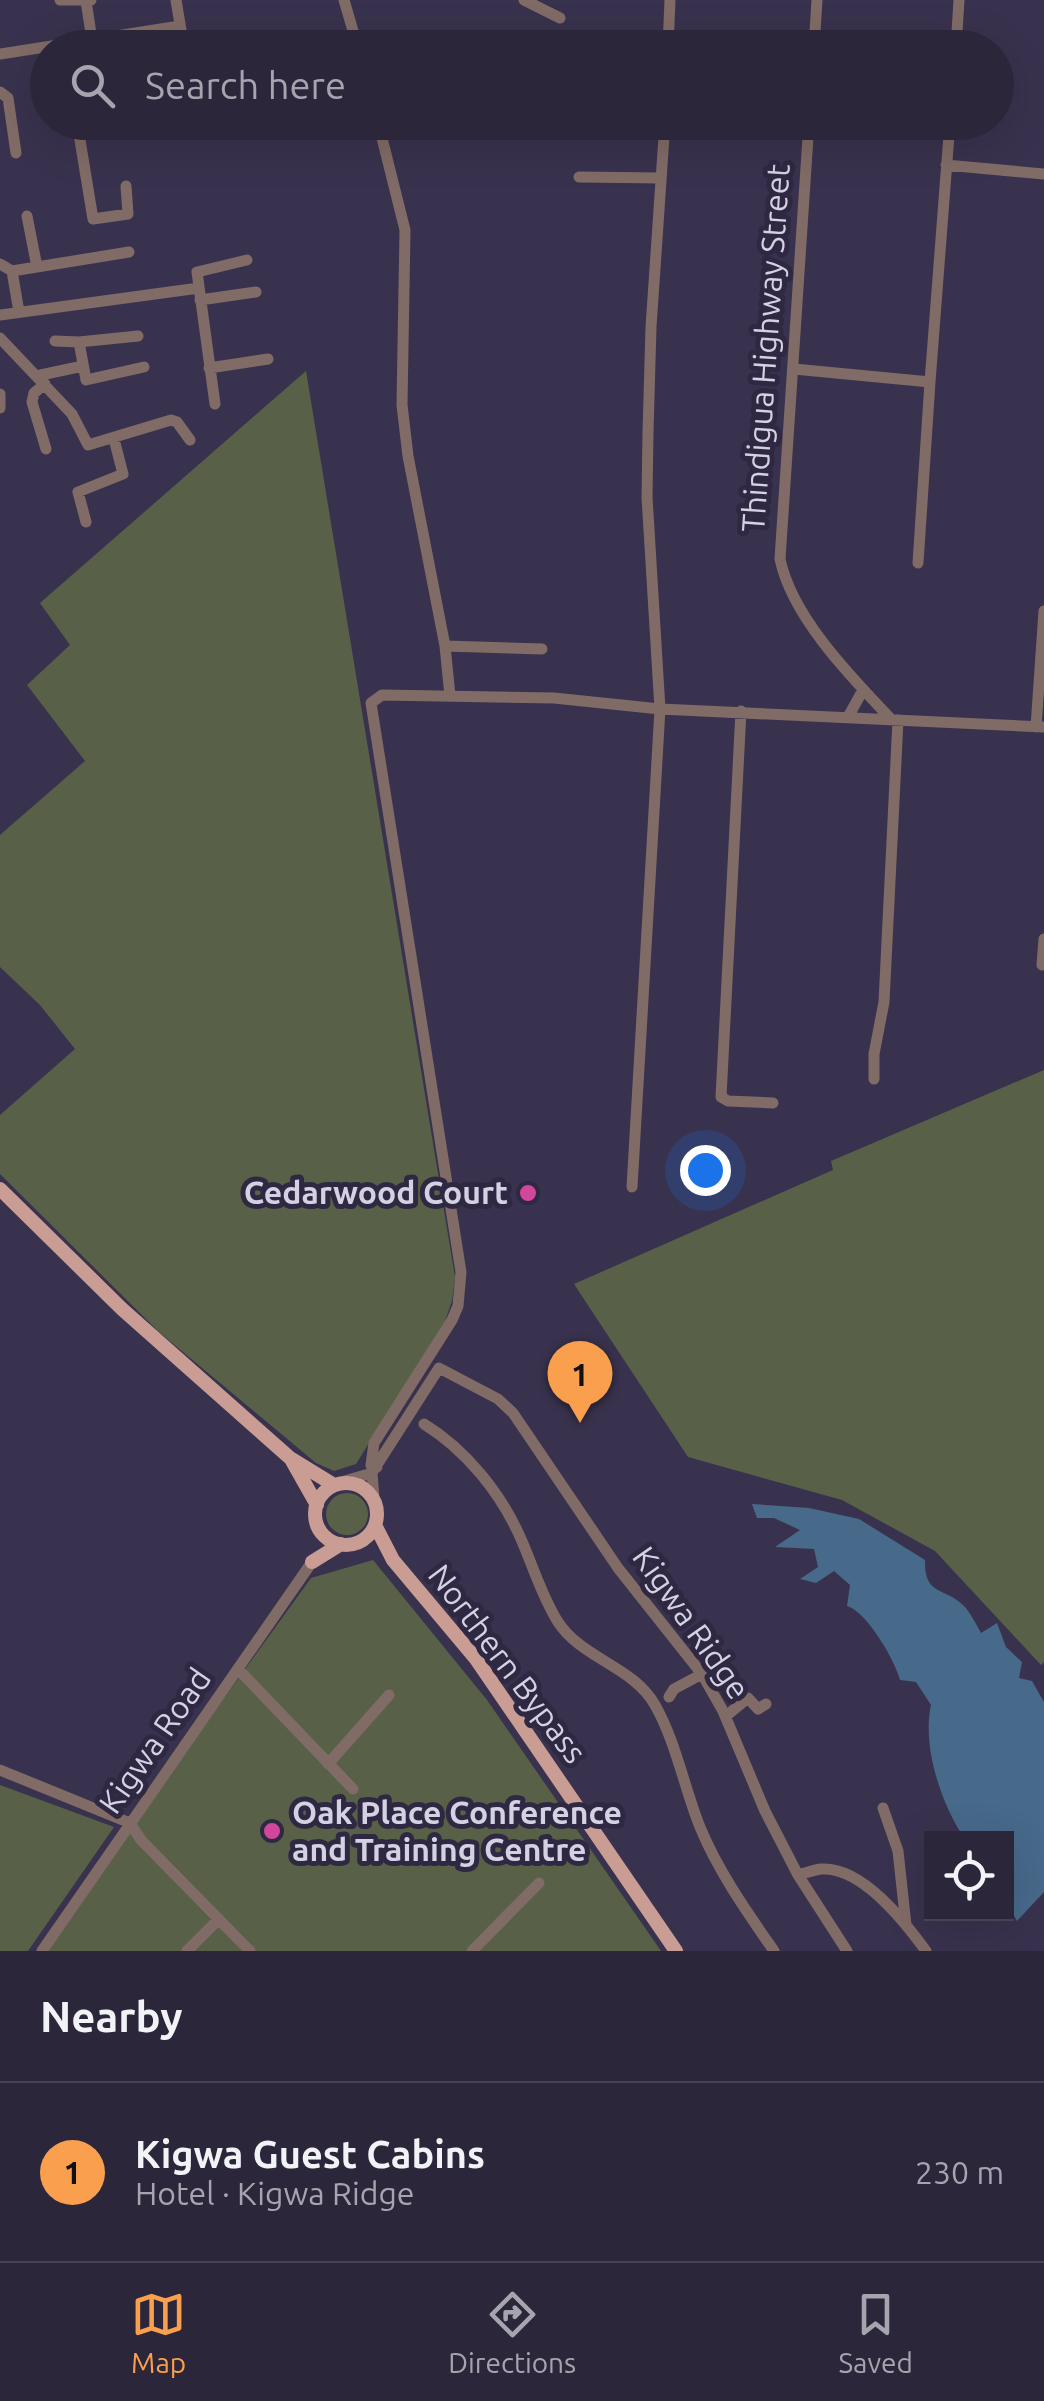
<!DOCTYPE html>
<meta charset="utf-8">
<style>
:root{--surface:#2b263a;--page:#373245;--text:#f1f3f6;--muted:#a6a5af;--line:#474354;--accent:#fa9f4e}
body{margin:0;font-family:Ubuntu,sans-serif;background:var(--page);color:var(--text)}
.controls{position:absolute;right:30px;bottom:30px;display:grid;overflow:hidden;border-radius:0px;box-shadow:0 10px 40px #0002}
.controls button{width:90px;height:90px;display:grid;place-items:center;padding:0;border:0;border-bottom:2px solid var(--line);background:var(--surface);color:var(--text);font:50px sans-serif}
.you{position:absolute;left:705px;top:1170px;width:35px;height:35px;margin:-25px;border:8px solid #fff;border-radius:50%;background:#1a73e8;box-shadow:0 0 0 15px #1a73e833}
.badge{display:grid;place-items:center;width:65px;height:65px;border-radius:50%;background:var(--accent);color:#111;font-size:32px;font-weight:700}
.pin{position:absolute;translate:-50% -82px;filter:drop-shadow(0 2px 5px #0008)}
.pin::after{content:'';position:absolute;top:52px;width:35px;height:30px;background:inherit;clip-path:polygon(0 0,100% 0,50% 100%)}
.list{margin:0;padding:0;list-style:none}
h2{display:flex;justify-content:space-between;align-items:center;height:130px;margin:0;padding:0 40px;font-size:42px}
h2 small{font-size:32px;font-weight:400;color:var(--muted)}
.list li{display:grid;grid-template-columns:65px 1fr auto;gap:30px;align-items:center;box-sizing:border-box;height:180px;padding:0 40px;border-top:2px solid var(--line)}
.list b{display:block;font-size:38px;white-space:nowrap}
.list p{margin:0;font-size:32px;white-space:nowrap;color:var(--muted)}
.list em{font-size:32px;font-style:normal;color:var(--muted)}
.icon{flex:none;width:55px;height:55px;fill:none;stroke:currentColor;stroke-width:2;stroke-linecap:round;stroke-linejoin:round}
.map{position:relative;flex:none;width:1044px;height:1951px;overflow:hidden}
.search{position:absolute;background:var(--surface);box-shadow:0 10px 40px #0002;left:30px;right:30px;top:30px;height:110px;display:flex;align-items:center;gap:25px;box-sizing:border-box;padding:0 35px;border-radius:55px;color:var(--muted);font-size:38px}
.sheet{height:310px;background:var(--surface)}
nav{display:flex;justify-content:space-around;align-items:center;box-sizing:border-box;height:140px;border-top:2px solid var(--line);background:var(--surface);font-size:28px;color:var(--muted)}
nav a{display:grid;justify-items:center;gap:5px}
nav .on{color:var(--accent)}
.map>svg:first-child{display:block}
.green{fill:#586147}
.water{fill:#47698a}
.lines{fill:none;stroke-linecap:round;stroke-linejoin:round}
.minor{stroke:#816b66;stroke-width:11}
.major{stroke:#ca9d94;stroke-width:14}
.hotel-dot{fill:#d1479c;stroke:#2f2843;stroke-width:4}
.labels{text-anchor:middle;stroke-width:10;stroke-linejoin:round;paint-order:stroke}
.street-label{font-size:32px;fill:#d4d1e2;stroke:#2f2843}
.poi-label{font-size:32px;font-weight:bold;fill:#d4d1e2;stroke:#2f2843;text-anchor:end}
</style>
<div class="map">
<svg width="1044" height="1951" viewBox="0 0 1044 1951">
<rect width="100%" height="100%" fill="#39324e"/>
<!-- green -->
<path class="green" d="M306,371L455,1277L452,1301L445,1321L356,1464L334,1471L316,1463L159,1332L0,1174V1115L75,1049L40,1005L0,967V835L85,761L27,685L70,645L40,603Z
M1044,1070V1662L1041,1665L935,1551L842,1500L688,1457L574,1284L833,1170L831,1161Z
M326 1514a21 21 0 1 1 42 0a21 21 0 1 1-42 0Z
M373,1560L487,1700L661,1951H41L311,1578Z
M0,1785L114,1827L28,1951H0Z"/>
<!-- water -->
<path class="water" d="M752,1504L809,1508L859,1519L925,1560C924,1596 944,1587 963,1605C970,1612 976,1624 981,1633L997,1623L1006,1647L1022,1662L1019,1678L1032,1681L1044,1702V1892L1017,1921L1007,1904L1006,1838H964C941,1803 922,1747 931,1705L916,1682L900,1680C895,1660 866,1611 847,1606L850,1585L834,1571L816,1583L800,1579L818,1567L814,1549L775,1547L800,1530L774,1518H757Z"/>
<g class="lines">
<!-- minor -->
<path class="minor" d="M60,0H91
M176,0L184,48
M344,0L358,48
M524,0L560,18
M86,1L92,40
M141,32L144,48
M668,48L670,0
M814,48L817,0
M956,48L959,0
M0,54L180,26
M0,92L8,98L16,153
M77,122L93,219L128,214L126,186
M114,122L115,128
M378,122L405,230L402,405L408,456L445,646L450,696
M809,122L780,559C792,617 851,677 891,719
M946,165L1044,174
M579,177L661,178
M27,216L37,267
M0,264L12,271L129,252
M12,271L19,312
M200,300L256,292
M0,315L199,288
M0,338L72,414L88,445L171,420L177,422L190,440
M55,341L79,342L138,336
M79,342L86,380L144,367
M209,368L268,359
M794,369L930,382L950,122
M36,376L83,366
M45,384L34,393L32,402L46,449
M0,394V408
M215,404L197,272L247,260
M86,522L78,492L123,474L114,439
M918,563L930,382
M445,646L542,649
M741,711L721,1097L728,1101L773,1103
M848,717L863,690
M1036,727L1044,611
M1042,965L1044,939
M874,1079V1054L884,1002L898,720
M632,1187L660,709L647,497L648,432L651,327L665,122
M424,1424C466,1450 501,1493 521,1539C533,1566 542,1597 558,1622C582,1659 633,1666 655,1705C676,1742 684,1787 700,1827C718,1871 747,1912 774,1951
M377,1467L371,1465L374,1443L452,1320L458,1306L461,1272L371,703L382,695L554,698L660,709L1044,727
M373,1471L439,1368L498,1399L513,1413L618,1568L702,1674L723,1711L765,1811L798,1875L847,1951
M372,1473L374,1498
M338,1483L372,1473
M238,1669L353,1789
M669,1697L674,1689L702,1674
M726,1716L748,1698L758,1709L766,1704
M328,1764L389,1695
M0,1770L130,1823L141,1840L250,1951
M883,1808L898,1851L906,1925
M798,1875C805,1873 814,1870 821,1869C862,1866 905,1922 926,1951
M42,1951L312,1562
M187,1951L219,1919
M472,1951L539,1883"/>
<!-- major -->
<path class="major" d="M0,1189L122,1309L290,1458L334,1485
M291,1459L317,1505
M315 1514a31 31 0 1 1 62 0a31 31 0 1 1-62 0Z
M375,1525L393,1560L476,1659L676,1951
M312,1562L341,1544"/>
</g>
<!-- markers -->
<g class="hotel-dot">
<circle cx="528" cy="1193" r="10"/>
<circle cx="272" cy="1831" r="10"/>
</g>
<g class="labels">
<!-- street labels -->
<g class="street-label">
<text transform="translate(766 348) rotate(-86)" y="11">Thindigua Highway Street</text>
<text transform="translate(691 1623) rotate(55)" y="11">Kigwa Ridge</text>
<text transform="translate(507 1664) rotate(53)" y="11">Northern Bypass</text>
<text transform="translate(155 1741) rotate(-55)" y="11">Kigwa Road</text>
</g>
<!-- poi labels -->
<g class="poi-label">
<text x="508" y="1204">Cedarwood Court</text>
<text x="292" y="1824" text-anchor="start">Oak Place Conference<tspan x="292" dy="37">and Training Centre</tspan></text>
</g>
</g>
</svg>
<div class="controls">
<button><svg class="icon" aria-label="locate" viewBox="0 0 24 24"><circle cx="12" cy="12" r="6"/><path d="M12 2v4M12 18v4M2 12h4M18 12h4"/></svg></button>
</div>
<div class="you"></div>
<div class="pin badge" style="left:580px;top:1423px">1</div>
<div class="search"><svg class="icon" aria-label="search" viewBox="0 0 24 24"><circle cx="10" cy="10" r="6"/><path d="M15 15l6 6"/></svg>Search here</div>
</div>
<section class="sheet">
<h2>Nearby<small></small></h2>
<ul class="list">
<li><span class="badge">1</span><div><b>Kigwa Guest Cabins</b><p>Hotel · Kigwa Ridge</p></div><em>230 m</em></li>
</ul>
</section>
<nav>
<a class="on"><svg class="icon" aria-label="map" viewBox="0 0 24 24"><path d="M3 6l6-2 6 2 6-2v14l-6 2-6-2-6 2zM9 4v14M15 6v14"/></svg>Map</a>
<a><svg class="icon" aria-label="directions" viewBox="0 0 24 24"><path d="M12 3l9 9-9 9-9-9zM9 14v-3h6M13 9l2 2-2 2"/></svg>Directions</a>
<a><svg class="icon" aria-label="saved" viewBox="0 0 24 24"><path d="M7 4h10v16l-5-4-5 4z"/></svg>Saved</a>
</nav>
